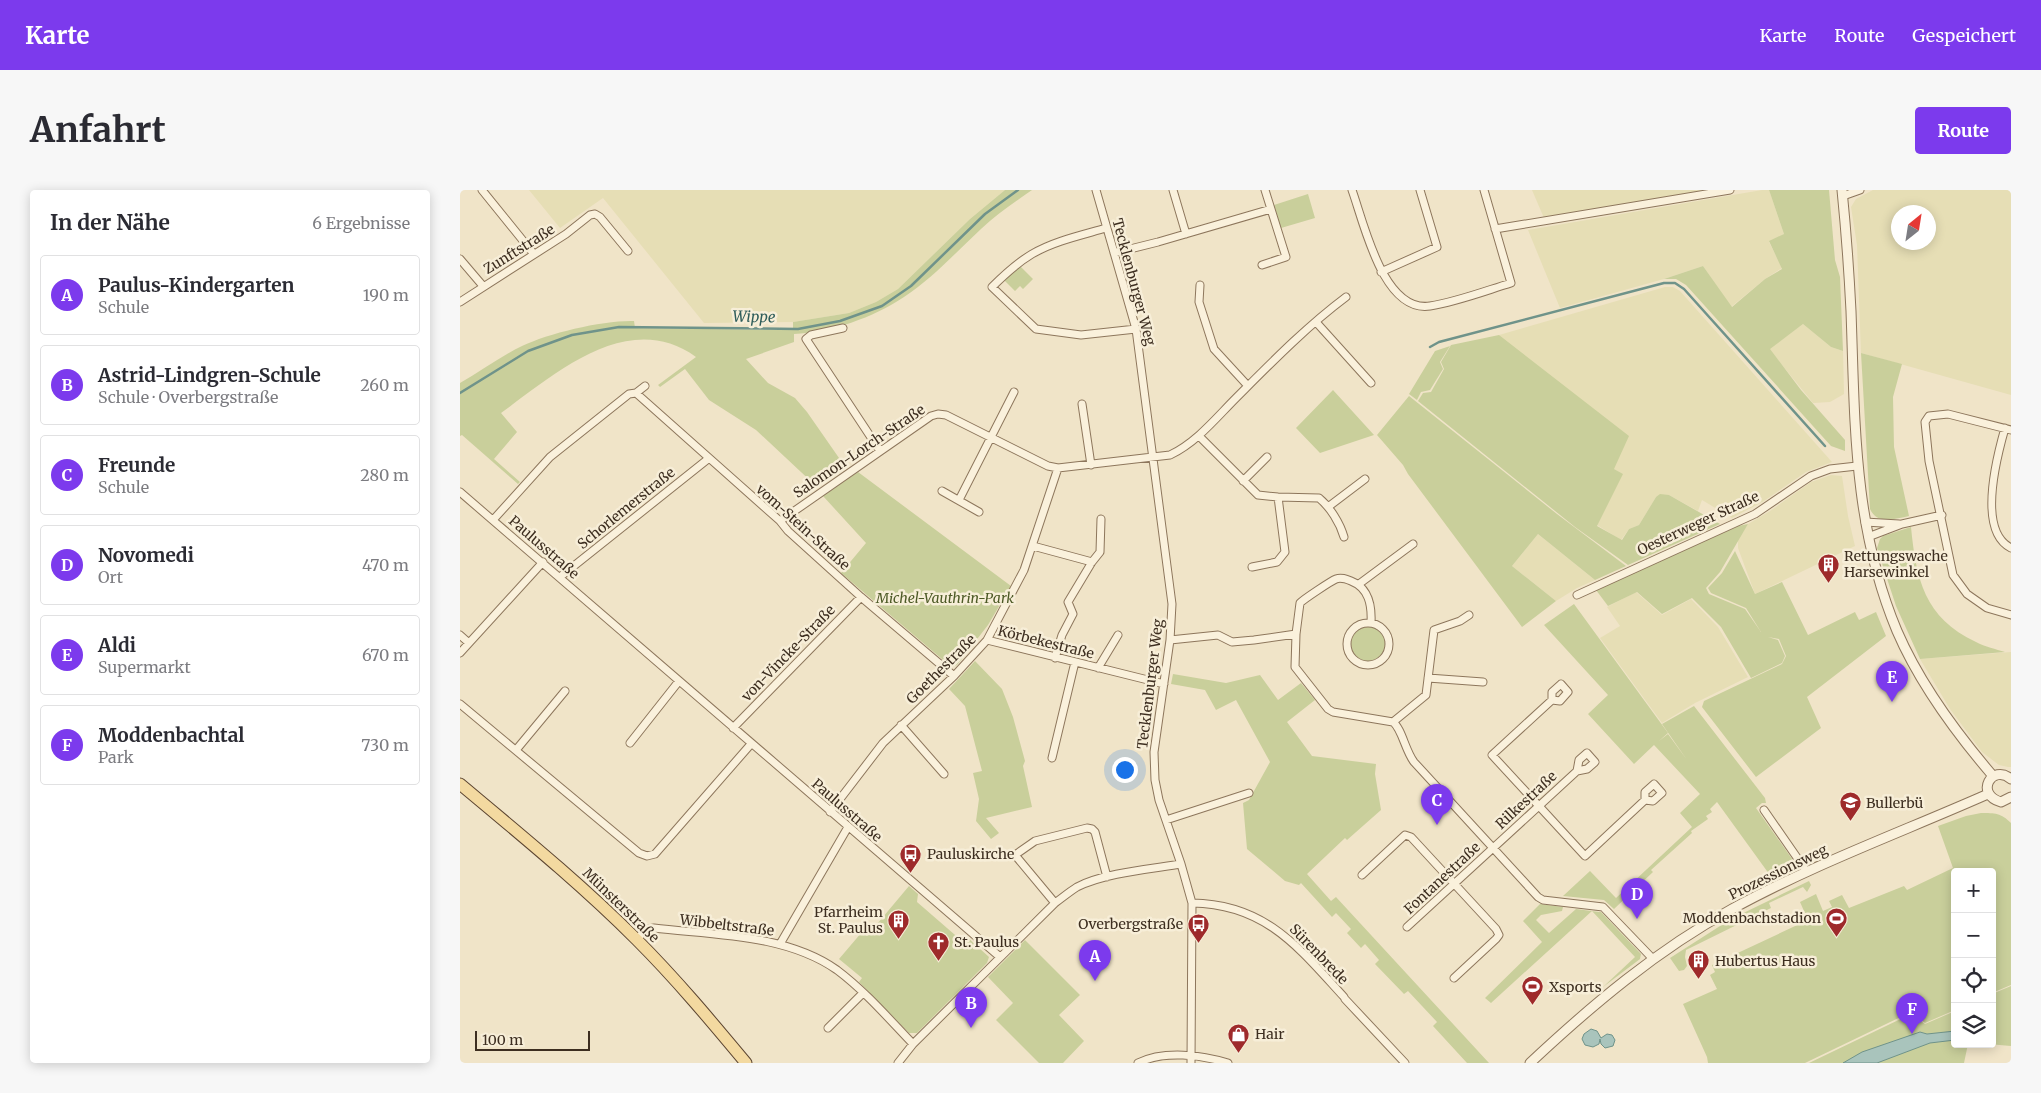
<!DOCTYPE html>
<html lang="de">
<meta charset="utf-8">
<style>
:root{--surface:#fff;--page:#f7f7f7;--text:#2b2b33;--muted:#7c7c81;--line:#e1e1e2;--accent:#7c3aed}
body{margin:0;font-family:Merriweather,serif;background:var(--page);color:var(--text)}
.controls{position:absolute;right:15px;bottom:15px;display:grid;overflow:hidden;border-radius:5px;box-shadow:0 2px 12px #0003}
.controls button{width:45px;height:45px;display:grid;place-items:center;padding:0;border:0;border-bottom:1px solid var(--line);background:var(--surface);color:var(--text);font:25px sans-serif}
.compass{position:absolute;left:1431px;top:15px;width:45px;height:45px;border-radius:50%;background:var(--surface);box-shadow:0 2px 12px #0003;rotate:30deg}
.scale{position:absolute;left:15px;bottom:12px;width:115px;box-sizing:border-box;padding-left:5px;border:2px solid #3d2e20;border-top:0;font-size:14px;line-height:18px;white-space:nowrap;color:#3d2e20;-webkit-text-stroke:4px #f7eed8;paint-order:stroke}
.you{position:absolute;left:664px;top:579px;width:18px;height:18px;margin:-12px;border:4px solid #fff;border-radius:50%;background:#1a73e8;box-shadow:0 0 0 8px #1a73e833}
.badge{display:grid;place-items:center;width:32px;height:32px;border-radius:50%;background:var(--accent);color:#fff;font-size:16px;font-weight:700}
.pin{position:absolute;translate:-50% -41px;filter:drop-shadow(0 1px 2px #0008)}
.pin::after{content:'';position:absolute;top:26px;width:18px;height:15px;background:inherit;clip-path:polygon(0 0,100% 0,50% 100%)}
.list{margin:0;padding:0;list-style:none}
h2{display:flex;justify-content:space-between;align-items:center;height:65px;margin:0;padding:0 20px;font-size:21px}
h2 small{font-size:16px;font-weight:400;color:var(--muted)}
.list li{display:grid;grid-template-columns:32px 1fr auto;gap:15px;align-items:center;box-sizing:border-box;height:80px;margin:0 10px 10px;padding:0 10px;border:1px solid var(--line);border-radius:5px}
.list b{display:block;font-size:19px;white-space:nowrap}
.list p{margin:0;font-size:16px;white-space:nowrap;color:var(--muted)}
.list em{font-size:16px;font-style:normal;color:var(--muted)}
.icon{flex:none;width:28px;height:28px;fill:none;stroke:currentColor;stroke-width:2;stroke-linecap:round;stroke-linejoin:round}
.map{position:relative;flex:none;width:1551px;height:873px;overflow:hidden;border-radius:5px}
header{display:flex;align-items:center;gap:30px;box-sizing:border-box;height:70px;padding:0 25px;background:var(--accent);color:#fff}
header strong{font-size:24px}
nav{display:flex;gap:28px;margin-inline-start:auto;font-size:18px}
.intro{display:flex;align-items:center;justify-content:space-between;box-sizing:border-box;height:120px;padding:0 30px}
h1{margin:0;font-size:35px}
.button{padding:12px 22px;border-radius:5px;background:var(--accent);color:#fff;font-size:18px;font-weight:700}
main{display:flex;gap:30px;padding:0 30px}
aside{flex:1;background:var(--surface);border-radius:5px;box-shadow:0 2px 12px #0003}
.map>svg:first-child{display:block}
.farmland{fill:#e6deb5;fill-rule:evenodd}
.green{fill:#c9cf9b}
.water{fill:#a9c4bc;stroke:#6f938a}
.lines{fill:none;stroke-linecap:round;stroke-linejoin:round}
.stream{stroke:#6f938a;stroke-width:2.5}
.minor-casing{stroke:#8d765c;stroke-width:9}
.tertiary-casing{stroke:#8d765c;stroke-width:11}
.primary-casing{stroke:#5b4430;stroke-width:13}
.minor{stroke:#faf1dc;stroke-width:7}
.tertiary{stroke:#faf1dc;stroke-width:9}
.primary{stroke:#f3d9a0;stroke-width:11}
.labels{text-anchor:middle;stroke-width:5;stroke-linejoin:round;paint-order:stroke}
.street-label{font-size:14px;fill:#3d2e20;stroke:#f7eed8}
.poi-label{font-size:14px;fill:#3d2e20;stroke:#f7eed8;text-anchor:start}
.park-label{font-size:14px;font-style:italic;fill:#4d5a26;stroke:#f7eed8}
.water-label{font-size:15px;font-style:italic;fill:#2f5d5a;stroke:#f7eed8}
</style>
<header>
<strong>Karte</strong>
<nav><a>Karte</a><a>Route</a><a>Gespeichert</a></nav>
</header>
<div class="intro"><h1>Anfahrt</h1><a class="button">Route</a></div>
<main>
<aside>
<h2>In der Nähe<small>6 Ergebnisse</small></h2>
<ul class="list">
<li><span class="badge">A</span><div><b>Paulus-Kindergarten</b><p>Schule</p></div><em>190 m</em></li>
<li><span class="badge">B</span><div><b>Astrid-Lindgren-Schule</b><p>Schule · Overbergstraße</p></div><em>260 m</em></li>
<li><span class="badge">C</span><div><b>Freunde</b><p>Schule</p></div><em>280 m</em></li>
<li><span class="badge">D</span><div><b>Novomedi</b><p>Ort</p></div><em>470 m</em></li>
<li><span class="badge">E</span><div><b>Aldi</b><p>Supermarkt</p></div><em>670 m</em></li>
<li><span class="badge">F</span><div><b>Moddenbachtal</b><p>Park</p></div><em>730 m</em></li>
</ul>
</aside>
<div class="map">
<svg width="1551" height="873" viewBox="0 0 1551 873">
<rect width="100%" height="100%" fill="#f0e4c8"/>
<!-- farmland -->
<path class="farmland" d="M69,0H545L510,29L438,99L416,112L389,123L333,132L244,133L143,8L100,38Z
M1072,0H1247L1084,28Z
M1302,0H1309L1324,44L1309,52L1322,78L1305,89L1271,117L1243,76L1204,89L1100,118L1068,40Z
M1413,0H1551V205L1401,163L1397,55L1391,17L1396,9ZM1438,22H1468V52H1438Z
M1205,97H1213L1220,101L1372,272L1346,282L1304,311L1272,328L1242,310L1238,321L1209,305L1196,307L1179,335L1169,339L1161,350L1137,335L1162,284L1154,279L1039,145Z
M1343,134L1371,157L1383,161L1384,204L1370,212L1353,213L1309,159Z
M1371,285L1382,286L1388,326L1395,356L1295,404L1278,358V349L1288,334L1310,321L1351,292Z
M1078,344L1135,390L1117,398L1096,411L1052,376Z
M1176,402L1202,425L1231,409L1258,437L1288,487L1235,513L1202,533L1140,448L1160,436L1147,417Z
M1551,462V577H1548L1539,575L1522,562L1490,519L1460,469Z"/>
<!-- green -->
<path class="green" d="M545,0H572C555,12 537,24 521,39C496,62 473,88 444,107C413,128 371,142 334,144V152L286,169L308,193L335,208L347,222L386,278L357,297L296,240L249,210L225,179L200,197L198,195L236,167C168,118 95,184 41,223L57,242L34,269L60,292L58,294L2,245L0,246V193C21,181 41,166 62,156C89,143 144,130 174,131L175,138L333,140V132L389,123L416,112L438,99L510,29Z
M1309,0H1369L1375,70L1380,87L1383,161L1371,157L1343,134L1310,159L1341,200L1385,250V261L1371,256L1226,95L1216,89H1204L1243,76L1272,117L1305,89L1322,79L1309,51L1324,44Z
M848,4L855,28L821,38L814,15Z
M560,76L573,89L563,99L560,96L555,101L544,90Z
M1039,145L1169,246L1154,279L1163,284L1137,336L1162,350L1169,339L1179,335L1196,307L1200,304L1209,305L1260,334L1168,375L1115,337L958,211L963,203L971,202L984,179L981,172L991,155Z
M990,156L980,172L983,179L970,200L961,202L957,210L949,204L975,161Z
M1401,163L1442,174L1433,207L1434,257L1449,326C1435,329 1417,335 1410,319Z
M873,200L914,245L860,263L836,238Z
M949,206L1097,324L1166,376L1135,390L1078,344L1052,376L1096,411L1062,437L948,284L943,275L917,245Z
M398,282L551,396L528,435L497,475L493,477L489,475L381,383L406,353L363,306Z
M1288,334L1260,382L1246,398L1249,404L1285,419L1301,442L1286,418L1251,403L1248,398L1262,383L1275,361L1295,404L1322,392L1348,445L1395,422L1399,430L1416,422L1426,446L1347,507L1361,538L1296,587L1242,517L1244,511L1322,474L1326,466L1319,449L1308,447L1318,450L1325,466L1322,473L1291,488L1261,437L1232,408L1202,424L1177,402L1148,416L1136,400L1278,336Z
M1451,337C1456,388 1464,428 1516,452C1525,457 1536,459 1545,462L1460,469L1436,416L1417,358L1420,349L1423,346Z
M1114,414L1208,543L1199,551L1208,544L1227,570L1202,534L1234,516L1305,608L1306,613H1302L1296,618L1337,676L1312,688L1257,612L1250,619L1252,622L1246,626L1248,629L1231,641L1232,643L1191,680L1193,682L1154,719L1144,710L1103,706L1130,681L1156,708L1232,637L1220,623L1240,604L1194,555L1174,574L1128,524L1148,505L1084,435Z
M891 454a17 17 0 1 1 34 0a17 17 0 1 1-34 0Z
M515,471L542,499L553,527L565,571L563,576L572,617L526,628L539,643L531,649L516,631L519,609L513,583L522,581L505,516L489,499Z
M713,484L766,493L800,485L818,510L841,493L855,510L827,532L852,566L916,574L915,584L921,620L887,650L885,648L847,684L871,711L876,707L1029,873H1007L973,836L977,832L948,801L944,804L915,774L919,770L905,754L901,758L887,743L891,739L876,723L872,727L841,693L839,695L825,691L787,659L783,613L789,610L810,572L776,510L756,520L745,500L711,494Z
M1521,623C1535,623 1541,623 1551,633V795L1532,803V682H1495V820L1465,833L1451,822L1345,873H1248L1247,867L1223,814L1257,799L1250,785L1255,782L1252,775L1348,730L1340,712L1356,704L1363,721L1372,717L1369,711L1382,705L1389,718L1444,696L1447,700L1493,678L1478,636L1506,626Z
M1349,691L1351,695L1347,702L1343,697L1309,713L1311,718L1226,760L1225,767L1227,776L1224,780L1219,781L1210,768L1271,729Z
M449,696L458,704L457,712L502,751L507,747L529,767L527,773L457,843H449L399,792L402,788L379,769L402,742L407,746Z
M1080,714L1103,717L1102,721L1081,725L1076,730L1089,743L1116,719L1139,722H1141L1181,764L1180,769L1143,797L1175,767L1132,721L1031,813L1025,808L1082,752L1063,731Z
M565,750L620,805L599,825L624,851L603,873H579L536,830L553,813L528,787Z
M1551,796V856L1528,854H1532V804Z
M1495,821V854H1508L1504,873H1349L1451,824L1465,834Z"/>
<!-- water -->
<path class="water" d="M1131,839L1137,841L1141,848L1147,844L1152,845L1155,850L1153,856L1145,858L1141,854L1140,849L1139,854L1133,857L1125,855L1122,849L1124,844Z
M1495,841V850L1470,853L1417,873H1383L1402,862L1460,842L1467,844Z"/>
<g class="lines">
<!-- stream -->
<path class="stream" d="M970,157L979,152L1204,93H1215L1224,99L1365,256
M0,203L68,161L112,145L159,137L338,139L380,131L422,116L451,96L525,24L558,0"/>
<defs>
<path id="minor" d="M22,0L73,63
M636,0L676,139L712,414L710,450L694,562L695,590L699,610L721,674L732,713L731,873
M713,0L726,44
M892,0C904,33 923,123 970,116C996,112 1025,101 1051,93L1024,0
M1383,6L1400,0
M646,38C622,45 594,51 572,64C557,73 545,84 532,97L576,139L621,145L676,139
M1035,39L1270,0
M654,63L698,52L811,19
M0,69L23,96
M802,75L826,67L805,0
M921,82L977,57L960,0
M740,95L739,112L754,159L788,196
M0,112L106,44L130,25L135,24L140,27L168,61
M856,132L911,193
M383,138L351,145L346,149L420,261
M176,203L320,331L328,341L401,407L494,486
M622,214L631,275
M1545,238C1537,266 1517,341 1551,358
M1551,240L1488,224L1469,226L1465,232L1469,271L1493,385L1507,404L1527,418L1551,425
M739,246L798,305L818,307L859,308C870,317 880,333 884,347
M783,291L807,267
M482,301L519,322
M0,302L540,767
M499,310L554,202
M868,317L905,289
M33,330L90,267L169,204L176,203L185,196
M320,331L471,226L478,224L486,225L588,276L598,278L710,265C737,252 756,228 776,208C811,173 846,137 886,107
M1405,332L1439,334
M1408,347L1442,334L1482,325
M573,356L632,372
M792,377L817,372L825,362L818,307
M100,387L248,269
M899,394L953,354
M1117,405L1295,324L1351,286L1370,279L1397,276
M887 454a21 21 0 1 1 42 0a21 21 0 1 1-42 0Z
M911,433C912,415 909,398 891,391C886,389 881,387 876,389C871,391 844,409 840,413L836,444L835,477L868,519L873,522L933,532
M0,445L9,453
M527,450L704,494
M710,450L758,445L772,452L794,450L836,444
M0,463L83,372
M595,468L602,445L613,424L608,412L632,372L640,362L641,329
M638,478L658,445
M968,488L1023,492
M1092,510L1100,511L1108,502L1101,494L1092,502V510L1032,565L1125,666L1185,610V602L1194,594L1202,603L1193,611L1185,610
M0,514L179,663L187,666L195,664L291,554
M933,532C942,539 945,560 954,572L1078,707L1083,710L1143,717L1193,769
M933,532L966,505L974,440L1000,431L1009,425
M441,535L484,584
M273,538L401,407
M170,553L219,491
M56,560L105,501
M592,568L615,472
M1304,620L1347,682
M370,622L423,553L494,486L527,450L564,380L598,278
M706,630L789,603
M902,685L945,645L951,647L1036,739L1039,745L1036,749L994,788
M595,713L555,665L575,651L627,638L632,639L635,642L647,687
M732,713C806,714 839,758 884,807
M947,737L1117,581L1119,570L1127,563L1135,572L1127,579L1117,581
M176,749L188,739L194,738C254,745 326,744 377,780C405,801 429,829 453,854
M320,754L388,637
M885,809L945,873
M368,838L403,803
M438,873L453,854L595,713C602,708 609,702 617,697C644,683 690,679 721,674
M678,873C704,860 742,865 768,873"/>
<path id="tertiary" d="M1382,0C1386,40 1389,81 1391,121C1395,232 1393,336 1437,441C1459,492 1497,544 1533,586
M1551,589C1532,573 1514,604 1541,612L1551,607
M1070,873C1132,815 1197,760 1272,719C1354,674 1442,642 1528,604"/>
<path id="primary" d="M0,594C61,645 121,694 177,750C216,789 251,831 286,873"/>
</defs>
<!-- minor casing -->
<use href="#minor" class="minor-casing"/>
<!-- tertiary casing -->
<use href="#tertiary" class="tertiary-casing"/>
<!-- primary casing -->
<use href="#primary" class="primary-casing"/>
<!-- minor -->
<use href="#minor" class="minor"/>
<!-- tertiary -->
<use href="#tertiary" class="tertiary"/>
<!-- primary -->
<use href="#primary" class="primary"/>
</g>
<!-- icons -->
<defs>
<symbol id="building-pin" viewBox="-11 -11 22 30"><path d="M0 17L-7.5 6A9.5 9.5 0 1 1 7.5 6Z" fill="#9e2a2b" stroke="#f7eed8"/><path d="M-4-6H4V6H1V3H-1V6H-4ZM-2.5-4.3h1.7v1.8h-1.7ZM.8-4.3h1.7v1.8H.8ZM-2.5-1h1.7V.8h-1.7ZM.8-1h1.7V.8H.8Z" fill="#fff"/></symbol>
<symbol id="school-pin" viewBox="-11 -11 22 30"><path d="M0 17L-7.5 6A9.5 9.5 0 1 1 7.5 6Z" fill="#9e2a2b" stroke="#f7eed8"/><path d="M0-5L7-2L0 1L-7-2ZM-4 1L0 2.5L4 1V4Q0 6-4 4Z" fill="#fff"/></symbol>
<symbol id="bus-pin" viewBox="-11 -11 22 30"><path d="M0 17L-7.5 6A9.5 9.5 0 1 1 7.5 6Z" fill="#9e2a2b" stroke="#f7eed8"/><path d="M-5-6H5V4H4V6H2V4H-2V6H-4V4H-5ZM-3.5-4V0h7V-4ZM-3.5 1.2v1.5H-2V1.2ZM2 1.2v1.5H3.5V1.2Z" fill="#fff"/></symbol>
<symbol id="stadium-pin" viewBox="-11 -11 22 30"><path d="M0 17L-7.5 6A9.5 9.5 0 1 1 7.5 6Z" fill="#9e2a2b" stroke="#f7eed8"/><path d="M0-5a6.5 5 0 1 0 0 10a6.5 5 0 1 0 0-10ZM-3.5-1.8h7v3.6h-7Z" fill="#fff"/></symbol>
<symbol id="church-pin" viewBox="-11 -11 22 30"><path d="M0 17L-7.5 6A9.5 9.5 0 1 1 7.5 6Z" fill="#9e2a2b" stroke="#f7eed8"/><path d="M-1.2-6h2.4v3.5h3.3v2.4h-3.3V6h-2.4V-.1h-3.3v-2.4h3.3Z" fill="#fff"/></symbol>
<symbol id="shop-pin" viewBox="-11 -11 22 30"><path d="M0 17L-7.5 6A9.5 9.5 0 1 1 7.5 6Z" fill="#9e2a2b" stroke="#f7eed8"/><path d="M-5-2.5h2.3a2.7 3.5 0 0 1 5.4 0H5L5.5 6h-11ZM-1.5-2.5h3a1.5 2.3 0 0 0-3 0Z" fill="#fff"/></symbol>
</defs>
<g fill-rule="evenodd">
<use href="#building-pin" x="1356" y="362" width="25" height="34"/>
<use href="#school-pin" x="1378" y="600" width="25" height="34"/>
<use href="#bus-pin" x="438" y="652" width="25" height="34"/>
<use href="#stadium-pin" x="1364" y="716" width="25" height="34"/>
<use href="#building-pin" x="426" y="718" width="25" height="34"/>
<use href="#bus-pin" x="726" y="722" width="25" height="34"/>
<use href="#church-pin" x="466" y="740" width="25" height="34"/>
<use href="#building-pin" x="1226" y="758" width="25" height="34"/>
<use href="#stadium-pin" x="1060" y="784" width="25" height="34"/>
<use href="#shop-pin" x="766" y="832" width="25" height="34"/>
</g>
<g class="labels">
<!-- street labels -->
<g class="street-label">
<text transform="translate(59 59) rotate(-32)" y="5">Zunftstraße</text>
<text transform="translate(674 92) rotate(75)" y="5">Tecklenburger Weg</text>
<text transform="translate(399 261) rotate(-34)" y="5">Salomon-Lorch-Straße</text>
<text transform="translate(166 318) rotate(-39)" y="5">Schorlemerstraße</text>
<text transform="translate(1238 333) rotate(-25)" y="5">Oesterweger Straße</text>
<text transform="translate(343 337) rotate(42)" y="5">vom-Stein-Straße</text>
<text transform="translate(84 357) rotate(41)" y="5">Paulusstraße</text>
<text transform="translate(586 452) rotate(14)" y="5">Körbekestraße</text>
<text transform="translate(328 463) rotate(-46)" y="5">von-Vincke-Straße</text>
<text transform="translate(481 479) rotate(-45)" y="5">Goethestraße</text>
<text transform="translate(690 494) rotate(-83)" y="5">Tecklenburger Weg</text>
<text transform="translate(1066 610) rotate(-43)" y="5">Rilkestraße</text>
<text transform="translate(387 620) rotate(41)" y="5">Paulusstraße</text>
<text transform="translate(1318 682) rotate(-26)" y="5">Prozessionsweg</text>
<text transform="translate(982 688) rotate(-43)" y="5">Fontanestraße</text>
<text transform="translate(161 715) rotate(44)" y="5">Münsterstraße</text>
<text transform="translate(267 735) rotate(7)" y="5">Wibbeltstraße</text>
<text transform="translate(859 764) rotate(46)" y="5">Sürenbrede</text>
</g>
<!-- poi labels -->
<g class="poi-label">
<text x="1384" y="371">Rettungswache<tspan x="1384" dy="16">Harsewinkel</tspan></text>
<text x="1406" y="618">Bullerbü</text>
<text x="467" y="669">Pauluskirche</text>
<text x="423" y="727" text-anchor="end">Pfarrheim<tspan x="423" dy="16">St. Paulus</tspan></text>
<text x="1361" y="733" text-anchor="end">Moddenbachstadion</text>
<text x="723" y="739" text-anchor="end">Overbergstraße</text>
<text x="494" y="757">St. Paulus</text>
<text x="1255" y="776">Hubertus Haus</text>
<text x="1089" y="802">Xsports</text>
<text x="795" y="849">Hair</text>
</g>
<!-- park labels -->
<g class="park-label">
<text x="485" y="413">Michel-Vauthrin-Park</text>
</g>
<!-- water labels -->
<g class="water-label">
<text transform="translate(294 127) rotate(1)" y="5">Wippe</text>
</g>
</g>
</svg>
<div class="controls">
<button>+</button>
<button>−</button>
<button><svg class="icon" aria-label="locate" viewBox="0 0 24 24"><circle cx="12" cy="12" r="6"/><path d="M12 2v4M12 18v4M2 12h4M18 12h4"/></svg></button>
<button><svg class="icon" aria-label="layers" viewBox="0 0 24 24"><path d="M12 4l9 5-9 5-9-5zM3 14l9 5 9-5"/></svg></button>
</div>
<svg class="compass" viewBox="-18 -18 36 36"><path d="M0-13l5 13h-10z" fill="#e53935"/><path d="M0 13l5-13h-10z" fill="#7c7c81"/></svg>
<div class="scale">100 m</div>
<div class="you"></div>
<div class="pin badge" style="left:635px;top:791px">A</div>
<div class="pin badge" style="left:511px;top:838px">B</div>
<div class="pin badge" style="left:977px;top:635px">C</div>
<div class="pin badge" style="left:1177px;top:729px">D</div>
<div class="pin badge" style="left:1432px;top:512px">E</div>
<div class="pin badge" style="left:1452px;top:844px">F</div>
</div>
</main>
